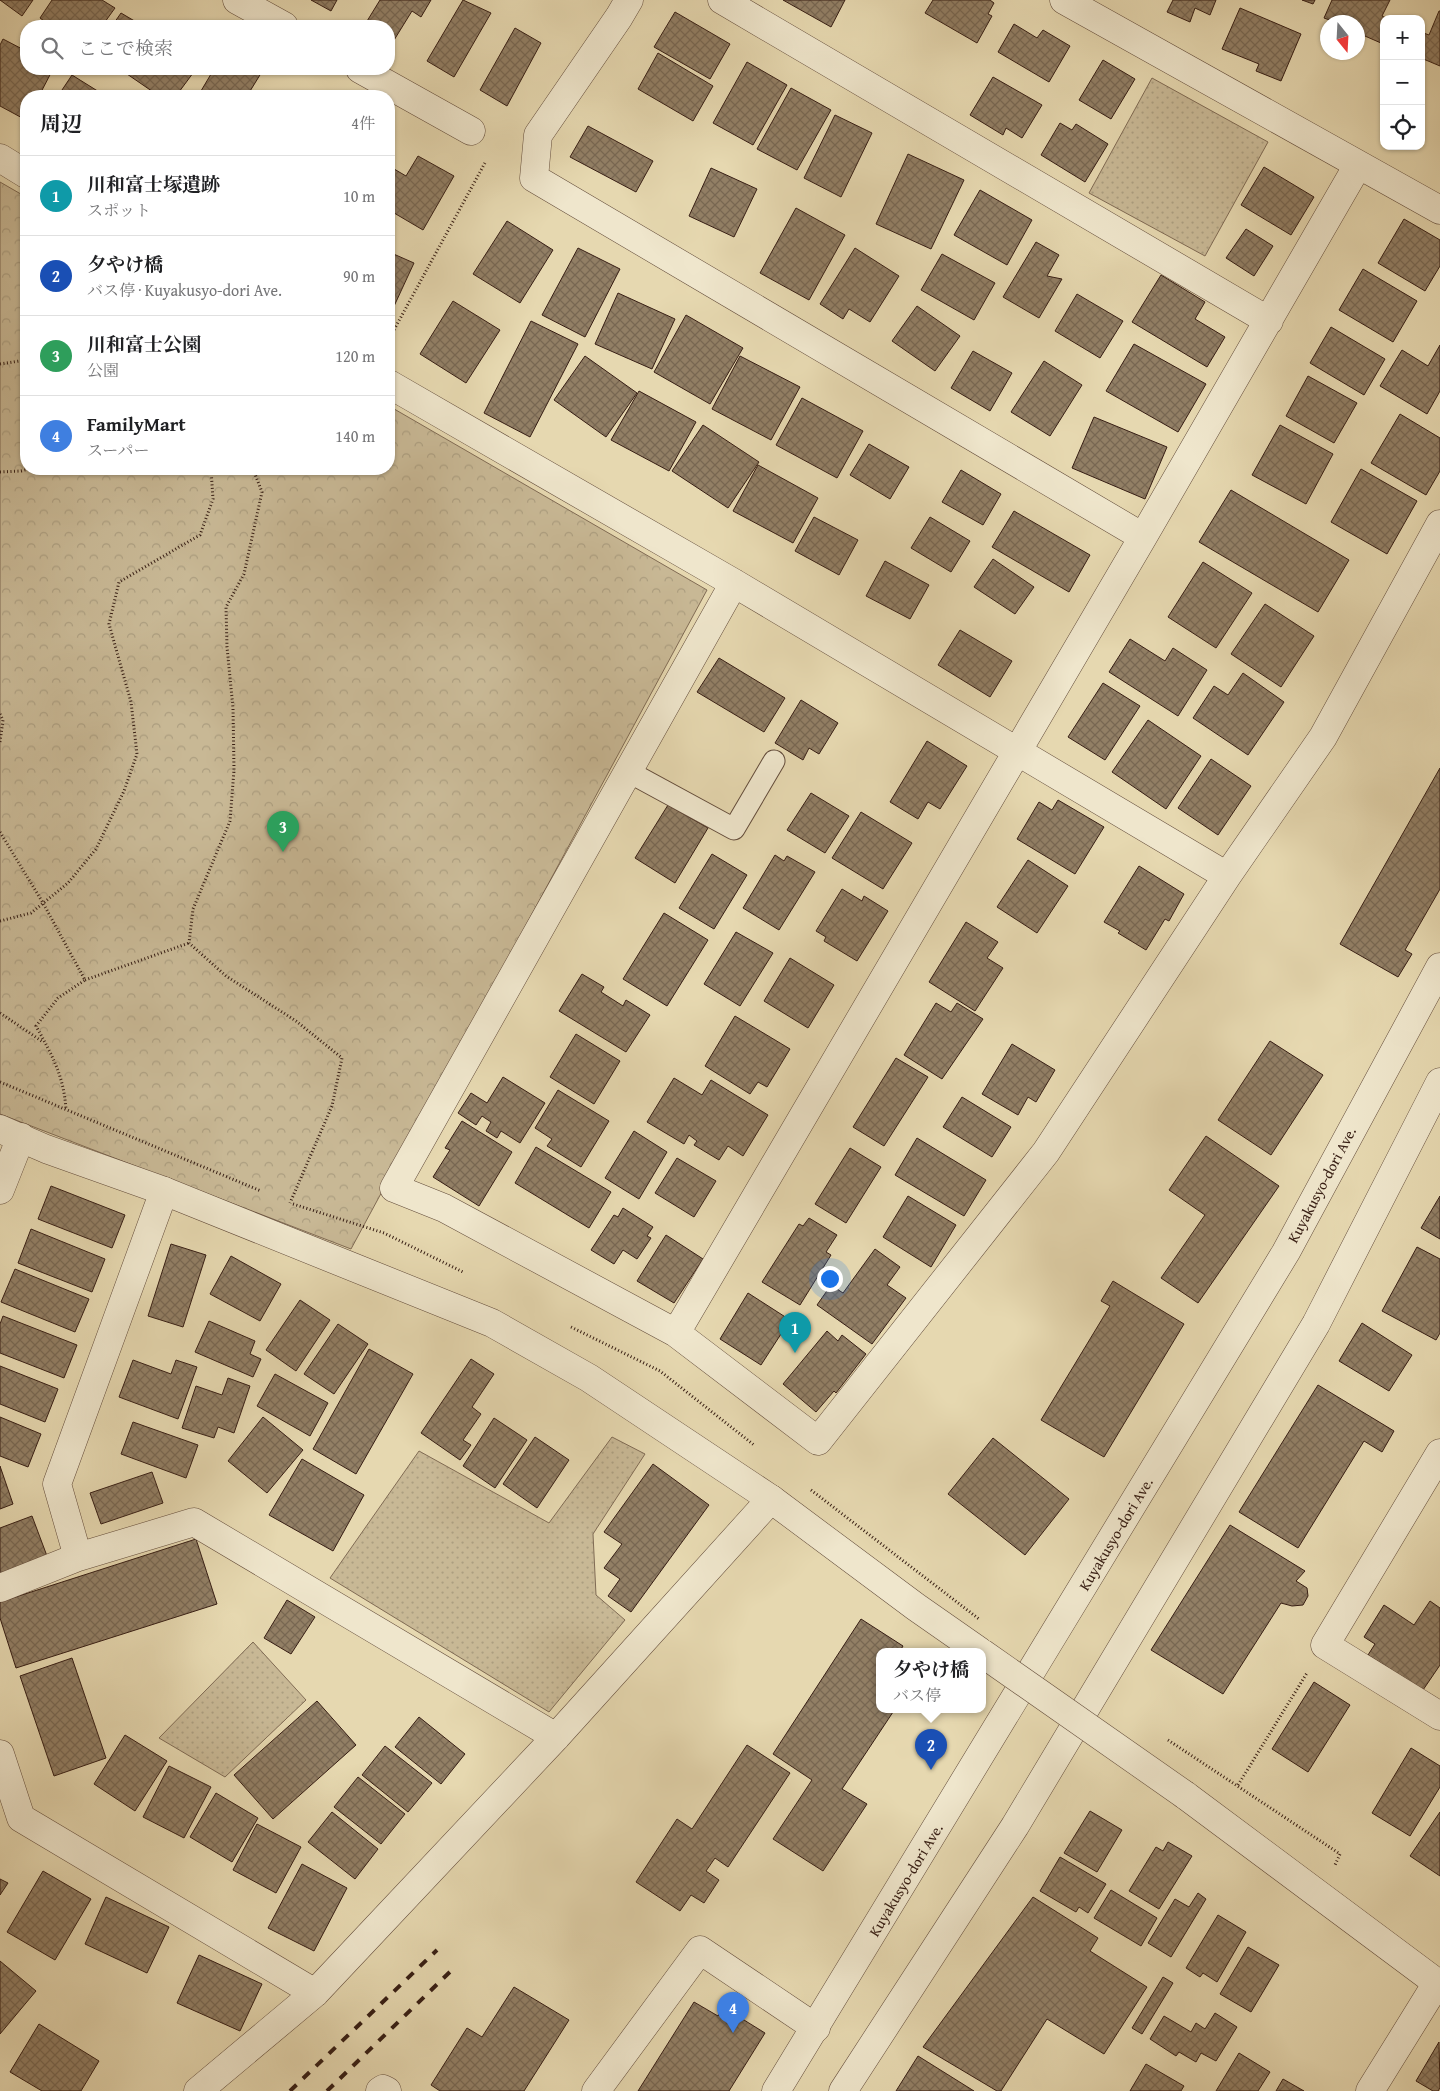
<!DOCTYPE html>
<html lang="ja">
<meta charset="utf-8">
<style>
:root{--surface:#fff;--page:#f2f2f2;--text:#202124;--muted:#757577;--line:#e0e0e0;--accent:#111827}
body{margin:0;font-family:"Gentium Book Plus","Noto Serif JP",serif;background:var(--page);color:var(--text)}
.controls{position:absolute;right:15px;top:15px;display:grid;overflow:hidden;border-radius:10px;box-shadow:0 1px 4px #0004}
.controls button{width:45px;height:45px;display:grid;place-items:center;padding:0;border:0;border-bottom:1px solid var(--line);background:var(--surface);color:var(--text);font:25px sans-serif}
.compass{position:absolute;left:1320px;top:15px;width:45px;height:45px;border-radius:50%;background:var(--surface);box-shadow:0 1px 4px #0004;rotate:162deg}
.you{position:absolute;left:829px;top:1278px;width:18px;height:18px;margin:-12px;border:4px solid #fff;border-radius:50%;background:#1a73e8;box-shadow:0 0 0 8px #1a73e833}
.badge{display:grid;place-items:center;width:32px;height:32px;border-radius:50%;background:var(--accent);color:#fff;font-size:16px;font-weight:700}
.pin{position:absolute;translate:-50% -41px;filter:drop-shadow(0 1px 2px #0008)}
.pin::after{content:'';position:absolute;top:26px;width:18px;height:15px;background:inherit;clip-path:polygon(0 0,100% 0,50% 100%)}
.popup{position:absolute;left:876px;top:1648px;width:110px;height:65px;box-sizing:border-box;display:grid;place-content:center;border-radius:10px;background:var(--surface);filter:drop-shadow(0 1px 4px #0005);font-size:16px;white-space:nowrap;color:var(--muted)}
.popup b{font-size:19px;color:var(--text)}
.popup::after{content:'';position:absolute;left:50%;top:100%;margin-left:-10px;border:10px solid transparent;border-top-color:var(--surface)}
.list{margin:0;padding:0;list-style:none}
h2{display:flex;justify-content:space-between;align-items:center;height:65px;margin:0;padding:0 20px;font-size:21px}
h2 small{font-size:16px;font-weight:400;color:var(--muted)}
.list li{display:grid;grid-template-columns:32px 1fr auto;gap:15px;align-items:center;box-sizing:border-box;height:80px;padding:0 20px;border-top:1px solid var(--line)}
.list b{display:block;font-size:19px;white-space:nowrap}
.list p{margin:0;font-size:16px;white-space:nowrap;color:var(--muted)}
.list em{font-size:16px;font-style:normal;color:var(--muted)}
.icon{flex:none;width:28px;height:28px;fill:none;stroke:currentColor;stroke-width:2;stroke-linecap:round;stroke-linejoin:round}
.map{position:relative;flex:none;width:1440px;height:2091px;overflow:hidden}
.search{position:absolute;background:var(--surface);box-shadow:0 1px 4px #0004;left:20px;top:20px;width:375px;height:55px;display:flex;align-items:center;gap:12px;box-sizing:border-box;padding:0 18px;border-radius:20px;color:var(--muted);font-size:19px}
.panel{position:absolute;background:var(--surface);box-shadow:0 1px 4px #0004;left:20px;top:90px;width:375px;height:385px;border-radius:20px}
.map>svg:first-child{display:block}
.grass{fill:url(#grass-dots);stroke:#806b54}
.park{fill:url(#park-crowns);stroke:#806b54}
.building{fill:url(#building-cross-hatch);stroke:#371e14}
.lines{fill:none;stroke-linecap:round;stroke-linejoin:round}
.service-casing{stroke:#634c3b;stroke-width:23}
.minor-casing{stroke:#634c3b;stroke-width:29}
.tertiary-casing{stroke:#634c3b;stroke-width:29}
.path{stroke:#371e14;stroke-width:3;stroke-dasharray:1 2.5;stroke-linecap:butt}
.service{stroke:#efe6cc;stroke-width:21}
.minor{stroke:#efe6cc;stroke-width:28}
.tertiary{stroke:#efe6cc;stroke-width:28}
.rail{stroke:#371e14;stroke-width:4;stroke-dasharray:9 9;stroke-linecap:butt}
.tertiary-bridge-casing{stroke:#634c3b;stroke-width:29;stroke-linecap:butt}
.path-bridge{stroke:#371e14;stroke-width:3;stroke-dasharray:1 2.5;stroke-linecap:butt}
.tertiary-bridge{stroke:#efe6cc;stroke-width:28}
.labels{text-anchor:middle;stroke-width:4.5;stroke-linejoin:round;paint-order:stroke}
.street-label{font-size:15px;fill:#371e14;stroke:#efe6cc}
</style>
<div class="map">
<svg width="1440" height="2091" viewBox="0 0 1440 2091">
<defs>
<pattern id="grass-dots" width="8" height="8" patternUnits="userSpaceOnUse" patternTransform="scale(1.25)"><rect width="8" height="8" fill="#c8b895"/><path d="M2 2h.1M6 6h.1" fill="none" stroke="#ac9e80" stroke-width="1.8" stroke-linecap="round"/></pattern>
<pattern id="park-crowns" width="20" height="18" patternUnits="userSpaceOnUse" patternTransform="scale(1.25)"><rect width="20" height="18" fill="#c8b895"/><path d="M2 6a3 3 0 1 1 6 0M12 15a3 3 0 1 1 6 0" fill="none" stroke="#ac9e80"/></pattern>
<pattern id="building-cross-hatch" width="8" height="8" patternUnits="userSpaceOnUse" patternTransform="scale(1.25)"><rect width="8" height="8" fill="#927f65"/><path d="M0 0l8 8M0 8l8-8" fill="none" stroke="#786752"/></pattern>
</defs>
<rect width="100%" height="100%" fill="#e6d8b0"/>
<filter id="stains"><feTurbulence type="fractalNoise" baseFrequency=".004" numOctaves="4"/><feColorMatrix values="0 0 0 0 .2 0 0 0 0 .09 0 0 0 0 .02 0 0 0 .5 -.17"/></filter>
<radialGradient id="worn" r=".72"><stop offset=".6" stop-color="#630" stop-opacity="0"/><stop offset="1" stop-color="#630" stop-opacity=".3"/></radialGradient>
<!-- grass -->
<path class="grass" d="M1152,78L1268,142L1205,256L1089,193Z
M612,1437L645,1454L593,1534L596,1595L625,1620L549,1712L330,1578L419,1451L549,1523Z
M253,1642L306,1700L225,1777L159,1738Z"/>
<!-- park -->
<path class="park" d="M0,182L26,197V469H389V406L707,590L351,1249L0,1114Z"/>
<!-- building -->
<path class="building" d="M0,0H33L22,16Z
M52,0H102L115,8L102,26H51L40,18Z
M311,0H337L331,11Z
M380,0H431L421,17L412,11L391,45L389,44V26H364Z
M463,0L491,13L454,77L427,61Z
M783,0H845L831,27Z
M933,0H990L994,3L988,14L992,16L977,43L925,13Z
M1173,0H1216L1210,15L1195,8L1190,22L1167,12Z
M1302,0H1315L1313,4Z
M1332,0H1390L1382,16L1388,19H1384V37L1381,43L1358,33V22H1335L1324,18Z
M1240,8L1301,34L1281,81L1256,71L1259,64L1222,49Z
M1439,11H1440V66L1421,58V32L1429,35Z
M675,12L730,44L710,79L654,47Z
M121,13L143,26H112Z
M1014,24L1037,38L1043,30L1070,46L1049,82L998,52Z
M515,28L541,43L507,106L480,90Z
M3,39L26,51V69H53L39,96H26V120L0,106V45Z
M658,53L713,86L693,121L638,89Z
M1103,60L1135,79L1111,119L1079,100Z
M747,62L787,85L753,145L713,123Z
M131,69H196L176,96H159L127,74Z
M214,69H261L263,70L247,96H198Z
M72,75L104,95L103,96H58Z
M993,77L1042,105L1022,138L1006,128L1003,135L970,115Z
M791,88L831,110L797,170L757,149Z
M835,115L872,133L841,197L804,178Z
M1060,123L1072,130L1076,124L1108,144L1085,182L1041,155Z
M588,126L653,161L636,192L570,157Z
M908,154L964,180L931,249L876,224Z
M418,156L454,176L423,230L389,210V166L406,176Z
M1264,167L1314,197L1291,235L1241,205Z
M711,168L757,189L734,237L689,216Z
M980,190L1032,220L1007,265L954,235Z
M796,208L845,235L809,300L760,273Z
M1404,219L1440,240V266L1425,291L1378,263Z
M507,221L553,250L520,303L473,274Z
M1246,229L1273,246L1254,276L1226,258Z
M1036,242L1059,255L1047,276L1062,279L1039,318L1003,297Z
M578,248L620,269L585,337L542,315Z
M855,248L899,276L870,322L849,309L843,319L820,304Z
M389,252L414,263L389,317Z
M942,254L995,283L974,320L921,290Z
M1363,269L1417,301L1393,342L1339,310Z
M1161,275L1205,302L1195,319L1225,337L1207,367L1132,322Z
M618,293L675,319L652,369L595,344Z
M1077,294L1123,321L1100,358L1055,331Z
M453,301L500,330L466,383L420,354Z
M917,306L960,336L935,371L892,341Z
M686,315L743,348L710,404L654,372Z
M531,321L578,344L530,437L484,413Z
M1331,327L1385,359L1364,395L1310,363Z
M1134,344L1206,384L1178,432L1106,391Z
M1440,345V391L1427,414L1380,386L1402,350L1428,366Z
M973,351L1012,373L990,411L951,388Z
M585,356L637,393L606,437L554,400Z
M740,356L800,387L771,440L712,409Z
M1044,361L1082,385L1050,436L1011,412Z
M1308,376L1357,403L1334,443L1286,416Z
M639,391L696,422L669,471L611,440Z
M802,398L863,431L837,478L776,445Z
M1400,414L1440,438V471L1426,495L1371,463Z
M1094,417L1167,447L1145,499L1072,468Z
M703,425L759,462L728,508L672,471Z
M1280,425L1333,454L1306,504L1252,475Z
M869,444L909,467L890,499L850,475Z
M758,465L818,498L793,543L733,511Z
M1361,469L1417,501L1387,554L1331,522Z
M961,470L1001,494L983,525L942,502Z
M1231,490L1349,560L1318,612L1199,542Z
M1014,511L1090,555L1069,592L992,547Z
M814,517L858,540L839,575L795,551Z
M930,517L970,541L951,572L911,548Z
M993,559L1034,587L1015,614L974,587Z
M885,561L929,585L910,619L866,596Z
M1203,562L1252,593L1216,648L1168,617Z
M1265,604L1314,636L1281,687L1231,654Z
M960,630L1012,661L990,697L938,665Z
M1130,639L1165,661L1173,648L1207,670L1178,716L1109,672Z
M719,658L785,698L764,732L697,692Z
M1243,673L1284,702L1248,755L1193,718L1214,686L1228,695Z
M1103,683L1140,706L1105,760L1068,737Z
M801,700L838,723L819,754L809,748L803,760L775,743Z
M1148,720L1201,756L1166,809L1112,772Z
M927,741L967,766L940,809L928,802L918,819L890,802Z
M1211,759L1251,786L1218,835L1178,808Z
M1440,768V889L1405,950L1412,954L1398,977L1340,944Z
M811,793L849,816L825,853L787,830Z
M1058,800L1104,827L1075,874L1017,839L1039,802L1052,810Z
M668,805L708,828L675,883L635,858Z
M861,812L912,843L883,889L832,858Z
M712,854L747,875L714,929L679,908Z
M775,855L784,861L787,856L815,872L779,930L743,908Z
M1028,860L1068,886L1037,933L997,907Z
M1139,866L1184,894L1169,921L1165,919L1146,950L1118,933L1120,931L1104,922Z
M842,889L862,901L864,896L888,911L857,961L824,941L826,937L816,931Z
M664,913L708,940L667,1006L623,979Z
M966,922L998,942L987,958L1003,968L975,1011L929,982Z
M736,932L773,953L740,1006L704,984Z
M790,958L834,985L808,1028L764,1001Z
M582,974L604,987L601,992L623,1006L626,1000L650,1015L626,1052L559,1011Z
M936,1003L951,1012L957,1003L983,1019L942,1079L904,1055Z
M735,1016L790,1049L767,1087L758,1082L750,1094L705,1066Z
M576,1034L620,1061L594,1104L550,1077Z
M1270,1041L1323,1075L1271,1155L1218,1120Z
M1012,1044L1055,1070L1036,1102L1028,1097L1018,1115L982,1094Z
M896,1058L928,1077L884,1146L853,1127Z
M503,1077L545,1103L520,1143L501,1131L497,1138L486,1131L491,1122L482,1116L476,1125L458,1113L471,1093L487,1103Z
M674,1078L702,1095L711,1080L768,1115L743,1156L728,1146L719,1160L694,1145L697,1141L689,1135L684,1144L647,1122Z
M558,1090L609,1121L581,1167L547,1146L552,1139L535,1128Z
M962,1097L1011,1127L992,1157L943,1127Z
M462,1121L512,1152L479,1206L433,1177L450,1150L445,1148Z
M634,1131L667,1152L639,1199L605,1178Z
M1206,1136L1279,1186L1198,1303L1161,1278L1205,1215L1169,1190Z
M917,1138L986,1180L964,1216L895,1175Z
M536,1147L611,1192L589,1228L515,1183Z
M850,1148L881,1167L846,1223L815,1204Z
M677,1158L716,1181L694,1217L655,1193Z
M51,1186L125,1215L112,1248L38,1219Z
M908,1196L956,1225L931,1267L883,1237Z
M1440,1196V1239L1421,1228Z
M623,1208L653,1227L647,1236L651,1238L637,1259L623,1250L614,1264L591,1250L614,1215L618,1217Z
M809,1218L837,1235L826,1252L831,1255L800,1305L762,1282L799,1224L803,1226Z
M31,1229L105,1259L92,1292L18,1263Z
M666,1235L703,1259L674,1303L637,1281Z
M171,1244L206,1255L183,1327L148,1316Z
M1417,1247L1440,1259V1333L1436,1340L1382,1311Z
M875,1249L900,1267L887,1285L906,1298L872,1344L817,1305L831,1285L843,1293Z
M231,1256L281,1284L260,1321L210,1294Z
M15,1269L89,1299L75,1332L1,1302Z
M1113,1281L1184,1324L1104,1457L1041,1420L1110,1306L1101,1301Z
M748,1293L790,1320L761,1365L720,1339Z
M300,1300L330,1320L296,1371L266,1350Z
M3,1316L77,1345L64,1378L0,1353V1324Z
M209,1321L255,1341L250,1354L261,1359L253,1377L195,1352Z
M1362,1323L1412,1355L1389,1391L1339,1361Z
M338,1324L368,1344L334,1394L304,1374Z
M827,1331L838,1341L842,1335L866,1354L836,1393L834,1391L816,1412L783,1384Z
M369,1349L413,1374L356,1474L313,1449Z
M471,1359L494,1374L472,1407L481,1414L463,1440L471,1445L460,1460L421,1433Z
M133,1360L171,1374L176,1360L197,1367L178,1419L119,1397Z
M0,1366L58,1389L45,1422L0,1404Z
M275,1374L328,1403L310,1436L257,1406Z
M228,1378L250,1386L234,1433L218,1427L214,1438L182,1428L196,1386L222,1395Z
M1318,1385L1394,1431L1382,1452L1364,1441L1298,1548L1239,1512Z
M0,1417L41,1434L28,1467L0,1456Z
M263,1417L303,1450L267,1493L228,1461Z
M494,1418L527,1440L495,1488L463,1466Z
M133,1422L198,1445L186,1478L121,1454Z
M535,1437L569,1460L537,1508L503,1484Z
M993,1438L1069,1499L1025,1555L948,1494Z
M302,1459L364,1495L333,1551L269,1515Z
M653,1464L709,1505L631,1612L608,1596L620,1579L604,1568L622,1544L604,1532Z
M0,1466L13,1504L0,1509Z
M152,1472L163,1503L101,1524L90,1493Z
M32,1516L47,1556L0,1574V1528Z
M1230,1525L1305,1571L1296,1581L1307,1588L1308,1596L1303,1605L1292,1606L1281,1603L1223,1694L1151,1650Z
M196,1539L217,1604L16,1668L0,1618V1602Z
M287,1600L315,1617L291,1654L264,1638Z
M1430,1601L1440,1608V1665L1423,1690L1368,1655L1375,1644L1364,1637L1384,1605L1414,1625Z
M861,1619L903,1646L900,1651H880V1709H895L842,1789L867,1804L823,1871L773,1839L812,1780L773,1754Z
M72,1658L106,1758L54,1776L20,1676Z
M1314,1682L1350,1705L1308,1772L1272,1749Z
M317,1701L356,1745L273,1819L234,1775Z
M419,1717L465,1754L441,1784L395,1747Z
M125,1735L167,1761L135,1811L94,1784Z
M747,1745L790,1773L728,1867L715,1858L706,1871L719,1880L704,1903L691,1895L680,1911L636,1882L677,1819L692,1829Z
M385,1746L432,1783L408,1812L362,1775Z
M1411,1748L1440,1766V1787L1410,1836L1372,1813Z
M169,1766L211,1787L184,1838L143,1817Z
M358,1777L405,1814L381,1844L334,1807Z
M216,1793L258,1818L232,1862L190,1837Z
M1090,1811L1122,1830L1097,1872L1064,1853Z
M332,1812L378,1849L355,1879L308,1842Z
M1440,1812V1876L1410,1856Z
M257,1824L301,1847L276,1893L233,1870Z
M1168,1842L1192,1856L1159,1909L1129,1891L1156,1847L1163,1851Z
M1060,1857L1106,1884L1088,1913L1079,1907L1076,1912L1040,1891Z
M302,1864L347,1888L314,1951L268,1928Z
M43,1871L91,1899L55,1960L7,1932Z
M0,1879L8,1883L0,1895Z
M1111,1890L1157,1918L1141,1946L1094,1918Z
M1198,1893L1206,1899L1171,1957L1148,1943L1175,1899L1189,1907Z
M106,1897L169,1927L147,1973L85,1944Z
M1033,1897L1098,1938L1090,1951L1147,1987L1104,2054L1047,2019L1001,2091H997L923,2047Z
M1218,1915L1246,1932L1217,1982L1203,1973L1200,1977L1186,1968Z
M1248,1947L1279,1965L1251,2012L1220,1994Z
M199,1955L262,1984L240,2031L177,2003Z
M0,1961L36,1991L0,2034Z
M1163,1977L1173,1983L1142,2034L1132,2028Z
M514,1987L569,2020L524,2091H440L431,2085L467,2028L482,2037Z
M694,2002L718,2016L723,2007L765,2033L729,2091H638Z
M1215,2013L1237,2027L1216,2061L1201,2053L1196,2062L1179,2052L1176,2056L1150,2039L1164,2016L1191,2032L1196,2023L1205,2029Z
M39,2024L99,2061L81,2091H42L10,2072Z
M1439,2042L1440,2088L1438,2091H1433L1416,2081Z
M1239,2053L1270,2072L1258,2091H1216Z
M918,2056L974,2091H896Z
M1146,2064L1184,2086L1181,2091H1130Z
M1283,2079L1304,2091H1276Z"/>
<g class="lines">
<defs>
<path id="service" d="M629,772L734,829L774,761"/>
<path id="minor" d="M237,0L284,26
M629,0L619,17L538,135L534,178L1143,537
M722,0L1269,321
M1064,0L1440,210
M360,69L471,131
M0,158L26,174
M389,384L734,583L1227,876
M734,583L394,1188L444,1208L676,1333L818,1441L1046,1152L1227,876L1323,737L1440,524
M0,1190L21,1137
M676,1333L1143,537L1358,165
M1440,1453L1325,1645L1440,1716
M78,1557L57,1484L164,1191
M0,1588L78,1557L194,1522L556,1737
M0,1754L21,1818L315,1993
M198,2091L315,1993L556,1737L771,1499
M380,2091L383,2089L387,2091
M596,2091L700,1950L816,2028
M1370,2091L1437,1983"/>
<path id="tertiary" d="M0,1129L46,1149L164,1191L492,1323L589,1378L771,1499L916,1607L979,1651
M1185,1795L1440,1985
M776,2091L1286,1252L1440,967
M843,2091L1015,1826L1316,1324L1440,1082"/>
</defs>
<!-- service casing -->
<use href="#service" class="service-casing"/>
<!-- minor casing -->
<use href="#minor" class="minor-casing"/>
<!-- tertiary casing -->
<use href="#tertiary" class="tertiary-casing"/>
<!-- path -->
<path class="path" d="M389,339L486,161
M0,364L26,360
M253,469L262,492L244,574L226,607L227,647L233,708L234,770L230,821L193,909L189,943L226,976L296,1021L342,1058L332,1106L290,1203
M0,472L21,471L29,469
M0,714L3,720L0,742
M0,832L43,903L85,980L58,998L36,1026C52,1055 64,1076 66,1110
M0,921L31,913L68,883L96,849L124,791L137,754L131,702L109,624L119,582L200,535L213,499L211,469
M85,980L189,943
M0,1013L43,1042
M0,1082L261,1191
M293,1204L384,1233L463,1272
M571,1327L660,1371L754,1445
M1168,1740L1340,1854L1335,1865
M1238,1785L1307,1673"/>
<!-- service -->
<use href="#service" class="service"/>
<!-- minor -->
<use href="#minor" class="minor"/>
<!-- tertiary -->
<use href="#tertiary" class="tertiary"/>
<!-- rail -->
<path class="rail" d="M290,2091L437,1950
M327,2091L455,1967"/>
<defs>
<path id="tertiary-bridge" d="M982,1653L1185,1795"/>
</defs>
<!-- tertiary-bridge casing -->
<use href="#tertiary-bridge" class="tertiary-bridge-casing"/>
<!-- path-bridge -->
<path class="path-bridge" d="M811,1490L979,1619"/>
<!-- tertiary-bridge -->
<use href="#tertiary-bridge" class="tertiary-bridge"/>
</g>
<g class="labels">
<!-- street labels -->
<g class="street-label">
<text transform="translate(1322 1185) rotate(-62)" y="5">Kuyakusyo-dori Ave.</text>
<text transform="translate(1116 1534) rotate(-59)" y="5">Kuyakusyo-dori Ave.</text>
<text transform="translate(906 1880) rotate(-59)" y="5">Kuyakusyo-dori Ave.</text>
</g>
</g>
<rect width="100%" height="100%" filter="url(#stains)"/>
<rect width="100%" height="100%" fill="url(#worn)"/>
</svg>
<div class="controls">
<button>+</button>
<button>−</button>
<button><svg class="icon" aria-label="locate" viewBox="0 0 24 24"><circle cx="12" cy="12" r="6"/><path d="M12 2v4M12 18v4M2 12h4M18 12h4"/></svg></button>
</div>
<svg class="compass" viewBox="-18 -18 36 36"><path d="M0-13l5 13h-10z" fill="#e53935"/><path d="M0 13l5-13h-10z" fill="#757577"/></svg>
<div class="you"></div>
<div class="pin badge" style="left:795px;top:1353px;background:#0f9aa8">1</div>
<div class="pin badge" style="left:931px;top:1770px;background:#1a4fb4">2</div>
<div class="popup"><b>夕やけ橋</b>バス停</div>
<div class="pin badge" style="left:283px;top:852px;background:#2e9e5b">3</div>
<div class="pin badge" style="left:733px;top:2033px;background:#3f7fe0">4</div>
<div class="search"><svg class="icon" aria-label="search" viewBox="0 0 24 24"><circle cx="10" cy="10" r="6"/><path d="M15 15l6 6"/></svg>ここで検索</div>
<section class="panel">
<h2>周辺<small>4件</small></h2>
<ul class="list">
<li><span class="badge" style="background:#0f9aa8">1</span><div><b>川和富士塚遺跡</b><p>スポット</p></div><em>10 m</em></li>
<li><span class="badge" style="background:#1a4fb4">2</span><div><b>夕やけ橋</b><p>バス停 · Kuyakusyo-dori Ave.</p></div><em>90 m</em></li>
<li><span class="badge" style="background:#2e9e5b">3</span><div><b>川和富士公園</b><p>公園</p></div><em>120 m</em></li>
<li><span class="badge" style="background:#3f7fe0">4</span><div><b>FamilyMart</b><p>スーパー</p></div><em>140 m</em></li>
</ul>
</section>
</div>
